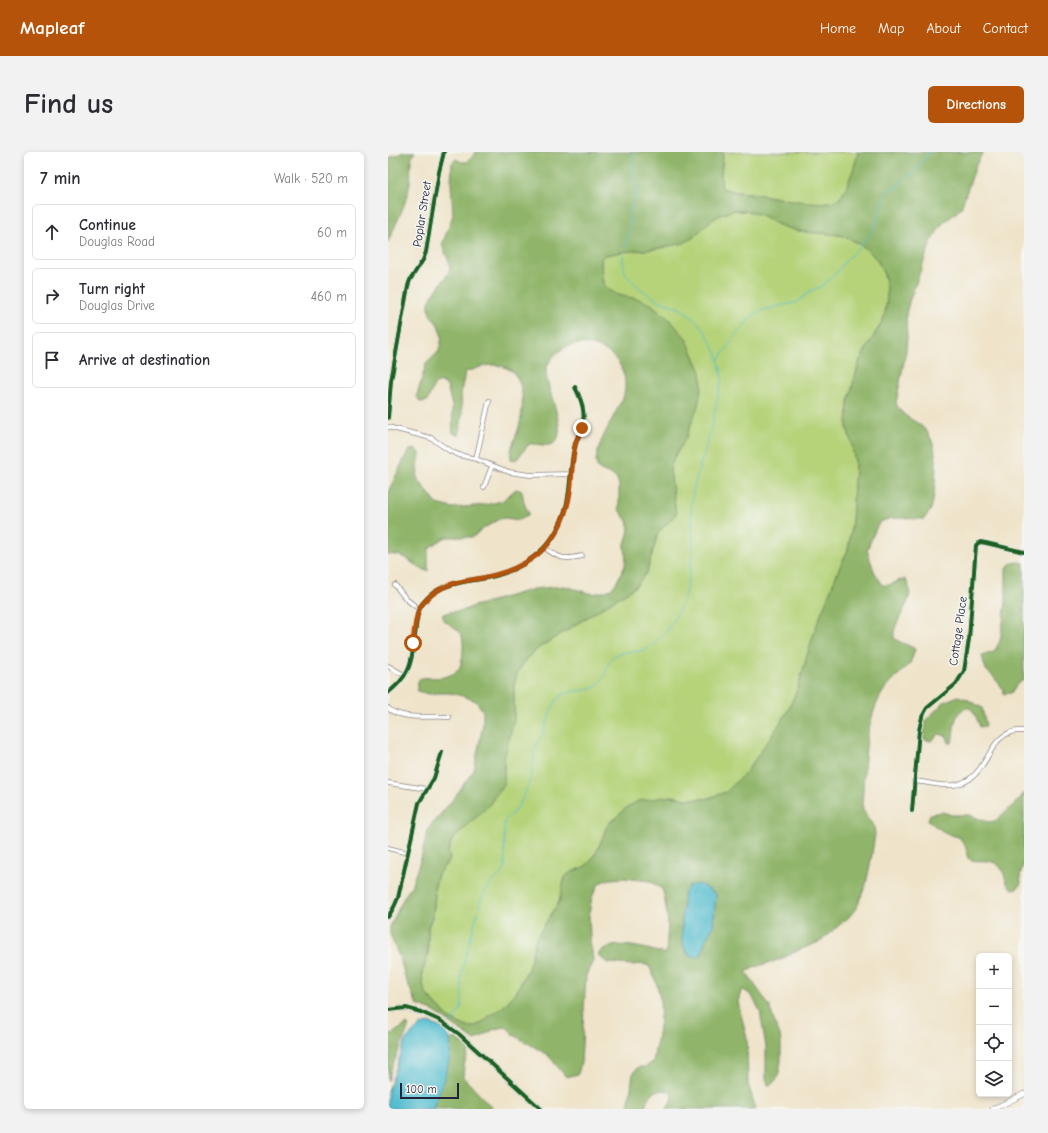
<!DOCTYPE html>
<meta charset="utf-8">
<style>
:root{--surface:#fff;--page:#f2f2f3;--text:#2b2b33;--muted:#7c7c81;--line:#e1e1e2;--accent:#b45309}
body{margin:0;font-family:"Comic Neue",sans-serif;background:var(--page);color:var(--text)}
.controls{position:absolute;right:12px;bottom:12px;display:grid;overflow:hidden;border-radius:6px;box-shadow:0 2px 6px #0003}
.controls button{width:36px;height:36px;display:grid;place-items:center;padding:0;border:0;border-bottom:1px solid var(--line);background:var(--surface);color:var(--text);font:20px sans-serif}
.scale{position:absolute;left:12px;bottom:10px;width:59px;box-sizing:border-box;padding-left:4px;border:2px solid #22223b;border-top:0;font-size:11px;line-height:14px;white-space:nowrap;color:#22223b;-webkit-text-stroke:3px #f6f6f2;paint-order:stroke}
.stop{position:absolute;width:12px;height:12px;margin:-9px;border:3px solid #b45309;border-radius:50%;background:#fff}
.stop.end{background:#b45309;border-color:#fff;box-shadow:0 1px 4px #0008}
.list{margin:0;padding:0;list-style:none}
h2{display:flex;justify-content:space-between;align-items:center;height:52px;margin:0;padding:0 16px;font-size:17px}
h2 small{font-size:13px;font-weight:400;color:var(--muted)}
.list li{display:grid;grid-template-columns:26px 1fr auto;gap:12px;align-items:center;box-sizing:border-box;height:56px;margin:0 8px 8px;padding:0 8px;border:1px solid var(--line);border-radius:6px}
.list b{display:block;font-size:15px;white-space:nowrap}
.list p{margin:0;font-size:13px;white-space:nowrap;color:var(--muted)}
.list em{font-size:13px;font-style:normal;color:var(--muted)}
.icon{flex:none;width:22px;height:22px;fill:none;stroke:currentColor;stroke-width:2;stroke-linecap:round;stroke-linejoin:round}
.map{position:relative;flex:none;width:636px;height:957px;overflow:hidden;border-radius:6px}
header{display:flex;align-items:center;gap:24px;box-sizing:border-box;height:56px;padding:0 20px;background:var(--accent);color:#fff}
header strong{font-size:19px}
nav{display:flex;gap:22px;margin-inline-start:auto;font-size:14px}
.intro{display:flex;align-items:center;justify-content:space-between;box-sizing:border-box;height:96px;padding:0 24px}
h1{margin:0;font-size:28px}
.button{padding:10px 18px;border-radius:6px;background:var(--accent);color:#fff;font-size:14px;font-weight:700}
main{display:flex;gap:24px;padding:0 24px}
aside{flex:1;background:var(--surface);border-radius:6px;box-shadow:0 2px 6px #0003}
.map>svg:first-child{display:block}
.green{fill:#b6d37a;stroke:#6c7a5a}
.forest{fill:#90b56a;stroke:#596c52;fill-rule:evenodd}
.water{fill:#53bdcf;stroke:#3a7085}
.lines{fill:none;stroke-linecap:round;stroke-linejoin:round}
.stream{stroke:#53bdcf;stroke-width:1}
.minor-casing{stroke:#888382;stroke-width:5.5}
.tertiary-casing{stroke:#888382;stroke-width:6}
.minor{stroke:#fff;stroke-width:4}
.tertiary{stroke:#fff;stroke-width:5}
.cycleway-casing{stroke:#f6f6f2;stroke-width:6}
.cycleway{stroke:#1b5e20;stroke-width:4}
.route{stroke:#b45309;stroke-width:5}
.labels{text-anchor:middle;stroke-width:3;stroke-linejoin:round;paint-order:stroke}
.street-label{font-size:12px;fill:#22223b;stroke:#f6f6f2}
</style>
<header>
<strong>Mapleaf</strong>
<nav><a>Home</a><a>Map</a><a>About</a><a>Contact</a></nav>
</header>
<div class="intro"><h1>Find us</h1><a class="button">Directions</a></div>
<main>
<aside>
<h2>7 min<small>Walk · 520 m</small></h2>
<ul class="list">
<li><svg class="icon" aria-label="ahead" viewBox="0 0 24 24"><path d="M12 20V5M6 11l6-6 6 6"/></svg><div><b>Continue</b><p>Douglas Road</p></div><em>60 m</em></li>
<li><svg class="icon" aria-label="right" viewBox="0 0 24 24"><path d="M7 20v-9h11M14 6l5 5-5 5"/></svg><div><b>Turn right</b><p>Douglas Drive</p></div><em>460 m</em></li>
<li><svg class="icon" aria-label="arrive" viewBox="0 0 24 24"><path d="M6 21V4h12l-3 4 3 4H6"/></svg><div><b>Arrive at destination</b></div></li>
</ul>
</aside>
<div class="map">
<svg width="636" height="957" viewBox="0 0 636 957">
<rect width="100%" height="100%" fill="#f6f6f2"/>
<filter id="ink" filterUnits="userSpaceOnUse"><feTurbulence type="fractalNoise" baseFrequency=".025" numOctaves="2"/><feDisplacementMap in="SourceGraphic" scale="8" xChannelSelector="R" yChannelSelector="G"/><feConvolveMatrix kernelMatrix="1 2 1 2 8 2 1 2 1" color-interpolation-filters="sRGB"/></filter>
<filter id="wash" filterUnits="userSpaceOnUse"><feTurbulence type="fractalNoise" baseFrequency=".012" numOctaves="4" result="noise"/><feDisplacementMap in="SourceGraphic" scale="16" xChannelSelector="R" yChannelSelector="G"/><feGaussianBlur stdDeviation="0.9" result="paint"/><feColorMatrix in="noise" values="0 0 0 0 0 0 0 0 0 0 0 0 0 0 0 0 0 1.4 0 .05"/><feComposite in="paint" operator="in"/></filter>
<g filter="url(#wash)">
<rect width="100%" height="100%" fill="#efe4ca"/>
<!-- green -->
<path class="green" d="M335,0H470C469,9 458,40 452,46C439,58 379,43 361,41C350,40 345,40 334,36C331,23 335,13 335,0Z
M345,58C352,59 360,59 367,61C375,63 381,68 389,72C394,74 401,76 406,78C422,82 439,80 455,84C459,85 463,87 466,89C497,104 505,136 495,168L472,208L465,232L460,252L459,275L464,292L467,311L464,371L460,398L451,417L427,478L409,538L403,552L395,567L359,619L338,640L318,647H298L284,644L223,669L219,674C214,686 209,704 199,713C192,718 183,719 177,725L171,750L148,786L141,815L128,841L114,856L105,861L94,871L85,875H79L62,867L38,842L35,833L34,821L40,803V775L45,763L47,743L46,738L50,722L62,707L60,700L64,688L101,653L116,632V606L126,568V532L130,519L139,507L152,495L247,435L259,420L270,381L288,362L282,318L286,305L298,286L250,147C238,145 220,143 215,129C213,123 213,114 213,107L217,103L306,85L321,70L332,63Z"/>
<!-- forest -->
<path class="forest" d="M15,0H27C20,8 24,20 22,31C19,51 8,71 0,90V6L8,4Z
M87,0H335C335,14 331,23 334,36C345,40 350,40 361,41C379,43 439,58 452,46C458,40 469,9 470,0H595L588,13L573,56L569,60L554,72L543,90L521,150L518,162L519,186L518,199L508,251C513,267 533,268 541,283C545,289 547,300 548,307C548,318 547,346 543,357C542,360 538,364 536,367L503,366L492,370L488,376L479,398L486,419L494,433C505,435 507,428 517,427C533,447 503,467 506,486C513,492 520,492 527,497C526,501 524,507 522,511C513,522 500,530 493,543C475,576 477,616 474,653L476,660L486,675L487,682L483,708L478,732L469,755L461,765L431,790L411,798L393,807L367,815L358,820L382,855L386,869L392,883L393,893V909L390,926L383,933H380L378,926V895L372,859L364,844L356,838L353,839L350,850L359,887L360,932L368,957H279L283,949L284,942L282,939C265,937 261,941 257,957H240L245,922L250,915H257L265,910C271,873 280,850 261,814L255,812L244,813L221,811L218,810L210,803C221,784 262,798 278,802L280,770L276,743L274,737L262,729L236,726L222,727L216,729L211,732L204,745L201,762L202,787L201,792L204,799L205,809L198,823L193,911L190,922L178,925L160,903L126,883L120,876L116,875L106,877L87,889L47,860L29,853L17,825L13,810L2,782V775L16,745L23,735L34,703L40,677L66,646L86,618L95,572V559L88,549L75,544L62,541H48L41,542L29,539V533L31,527C39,524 47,527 56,525C60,524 66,522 70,518C75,513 77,488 73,482C69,476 61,472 55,468V462L62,460L74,459L86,454L146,437L176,434L205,442L218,439L223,437L228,431L237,414L238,401L236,395L240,382L241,376L239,369L231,358V333L229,327L224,323L211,317C209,315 208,312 208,309C209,292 224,269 231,253C233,250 236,246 236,242C237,240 237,236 237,233C238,197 189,177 165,205C162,209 159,213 158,218C156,235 184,283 164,292C158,295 149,291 141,292L129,307L123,308C121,296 128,286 131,275C137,251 139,213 104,213C95,213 85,218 77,220L73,240L74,264L71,284L65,281L64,254L59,234L54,230L47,232L39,249L32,250L29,244L38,212L51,199L54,185L50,173L42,162L41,156V150L44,144L60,122L62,116L61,110L54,93L65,63L63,31L64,11L68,7L73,10H79L85,4ZM346,58C352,59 360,59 367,61C375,63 381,68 389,72C394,74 401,76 406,78C422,82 439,80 455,84C459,85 463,87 466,89C497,104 505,136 495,168L472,208L465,232L460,252L459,275L464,292L467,311L464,371L460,398L451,417L427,477L409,538L403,552L395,567L359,619L338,640L318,647H298L284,644L250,649L238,656L219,674C214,686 209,704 199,713C192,718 182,719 177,725L171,750L148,786L141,815L128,841L114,856L105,861L94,871L85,875H79L62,867L38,842L35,833L34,821L40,803V775L45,763L47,743L46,738L50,722L62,707L60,700L64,688L101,653L116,632V606L126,568V532L130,519L139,507L152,495L247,435L259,420L270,381L288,362L282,318L286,305L298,286L310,253L314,234L313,220L298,186L280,166L263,152L250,147L229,143L218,135L214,129L213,107L217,103L235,100L268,97L296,91L306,85L321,70L332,63ZM311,732L328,742L325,775L317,789L312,805L300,803L294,789V765L296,742Z
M28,297L32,301L29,326L49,352L65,356L97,353L114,349L128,337L134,339L136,351L141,362L132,368L117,366L111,367L95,377L85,385H58L42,395L40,401V419C25,416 19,400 0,403V340L18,303L22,298Z
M629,410L636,411V528L630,531L623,541L615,542L616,538L605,524L598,518L594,504L606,500L612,489L618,451V417L622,412Z
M570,544L579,547L594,556L598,574L592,575C590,570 587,561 583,557C580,555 577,556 574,558C565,565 566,581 564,591H561L559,584L551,582L543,589L535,587L537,569L556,550Z
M636,640V709L632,724L633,731L629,737H623C616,731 618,719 610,713C601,705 586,712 580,706C578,702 579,700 578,696C577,693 574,689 571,685C559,683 549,676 540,668L542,662L554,660L564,663H581L600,670L607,669L632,647Z
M19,872L21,874L4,915L0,929V880L4,882Z
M69,886L81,899L76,913L75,925L105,957H45L61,909L62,888Z"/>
<!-- water -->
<path class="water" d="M311,732L328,742L325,775L317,789L312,805L300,803L294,789V765L296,742L301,734Z
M41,871C46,873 54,875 58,879C72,894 51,940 45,957H0V939L18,887L33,873Z"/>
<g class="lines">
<!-- stream -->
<path class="stream" d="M331,208L348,183L362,166L370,160L379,157L410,150L422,139L434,134L447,123L458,108L472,95L474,91C487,85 494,50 501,38L510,35L515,27L524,22L542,0
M62,873L73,857L74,848L73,823L92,751L97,740L104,730L116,720L117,714L116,670C120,665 127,660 130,655C137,642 144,626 145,612C146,608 145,604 146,600C148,591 155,584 157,576C161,565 162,557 169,548C180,534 197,543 210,533C220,525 216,509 228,503C236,499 243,501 252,499C258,498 265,493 270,488C297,462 304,422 305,386C305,372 302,360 304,347C307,326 315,306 321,285C326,266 329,246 334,226C331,198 316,170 291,156C284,152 275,151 268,147C258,141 238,128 236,116C232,101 240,92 242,77C242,72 241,67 242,62C243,55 246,49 248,42C251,24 240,18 247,0"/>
</g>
</g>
<g filter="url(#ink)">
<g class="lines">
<defs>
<path id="minor" d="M0,266L3,229L20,134L22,128L35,108L38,100L51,20L56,0
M0,275L43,286L62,299L71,303L88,307L121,320L142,323L183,322
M88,307L101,249
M96,335L104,314
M157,396C172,407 176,408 194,404
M7,433L18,447L31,457
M0,514L16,523
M0,541C8,534 16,527 20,517C27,502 27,476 30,459C46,428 78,431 107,424C135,416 162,398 173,370C182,350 181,332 184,311C185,304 186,296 188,290C189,285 193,281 194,276C198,261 194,249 187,235
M0,556C10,568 46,564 61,565
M526,629C539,630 554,635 566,633C599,628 598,590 621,581C626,578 631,579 636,579
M0,631L39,637
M524,659L531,578L534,565L539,556L568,532L576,519L581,487L588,393L592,390L598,391L636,400
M0,696L20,701
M0,765L6,755L10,746L31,651L46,626L54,600"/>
<path id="tertiary" d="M0,858L18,856L33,860L53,869L71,882L153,957
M605,957L636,942"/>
</defs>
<!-- minor casing -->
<use href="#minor" class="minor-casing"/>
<!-- tertiary casing -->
<use href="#tertiary" class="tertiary-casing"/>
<!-- minor -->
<use href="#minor" class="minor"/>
<!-- tertiary -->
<use href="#tertiary" class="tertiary"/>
<defs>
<path id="cycleway" d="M0,266L3,229L20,134L22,128L35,108L38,100L51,20L56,0
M0,541C8,534 16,527 20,517C27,502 27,476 30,459C46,428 78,431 107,424C135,416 162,398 173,370C182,350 181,332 184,311C185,304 186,296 188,290C189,285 193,281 194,276C198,261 194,249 187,235
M524,659L531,578L534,565L539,556L568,532L576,519L581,487L588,393L592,390L598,391L636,400
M0,765L6,755L10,746L31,651L46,626L54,600
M0,858L18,856L33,860L53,869L71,882L153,957"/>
</defs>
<!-- cycleway casing -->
<use href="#cycleway" class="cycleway-casing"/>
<!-- cycleway -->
<use href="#cycleway" class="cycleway"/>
</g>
</g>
<g class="lines" filter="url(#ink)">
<!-- route -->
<path class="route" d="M25,491C26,480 27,468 31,458C32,453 37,450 40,446C59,427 83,430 107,423C127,418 148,407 161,391C174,374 181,353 183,332C184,318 184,303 188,290C190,285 192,280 194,276"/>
</g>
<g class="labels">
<!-- street labels -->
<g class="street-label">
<text transform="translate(34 62) rotate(-81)" y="4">Poplar Street</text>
<text transform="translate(570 479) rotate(-82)" y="4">Cottage Place</text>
</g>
</g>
</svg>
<div class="controls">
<button>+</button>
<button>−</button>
<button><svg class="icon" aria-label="locate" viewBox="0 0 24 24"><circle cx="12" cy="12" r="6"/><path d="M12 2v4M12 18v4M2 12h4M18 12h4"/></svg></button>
<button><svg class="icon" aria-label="layers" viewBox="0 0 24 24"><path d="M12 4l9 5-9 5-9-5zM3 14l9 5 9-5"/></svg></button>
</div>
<div class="scale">100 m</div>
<div class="stop" style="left:25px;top:491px"></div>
<div class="stop end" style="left:194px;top:276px"></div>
</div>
</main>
